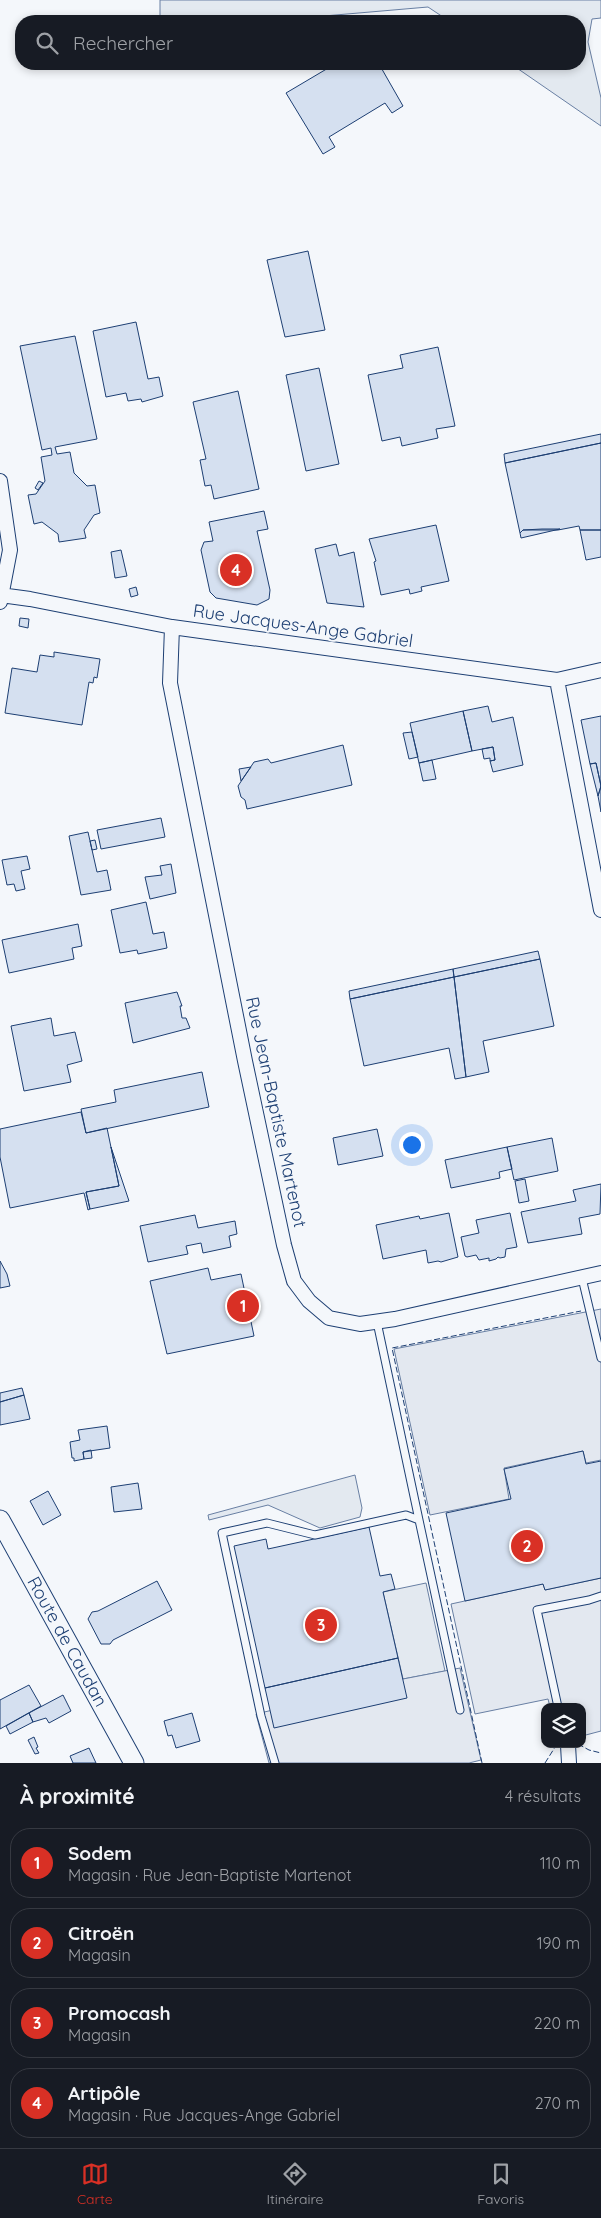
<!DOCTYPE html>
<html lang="fr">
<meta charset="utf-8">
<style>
:root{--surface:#171b24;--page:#20242c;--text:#f1f3f6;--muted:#9ea1a6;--line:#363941;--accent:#d93025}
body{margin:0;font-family:Quicksand,sans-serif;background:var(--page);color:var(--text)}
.controls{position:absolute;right:15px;bottom:15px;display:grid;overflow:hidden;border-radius:10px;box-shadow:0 2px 8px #0003}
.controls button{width:45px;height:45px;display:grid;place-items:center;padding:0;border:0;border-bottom:1px solid var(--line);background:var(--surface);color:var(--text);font:25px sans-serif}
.you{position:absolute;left:411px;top:1144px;width:18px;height:18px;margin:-12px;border:4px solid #fff;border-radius:50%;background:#1a73e8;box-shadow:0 0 0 8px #1a73e833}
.badge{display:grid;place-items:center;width:32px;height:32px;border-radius:50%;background:var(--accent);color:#fff;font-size:16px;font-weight:700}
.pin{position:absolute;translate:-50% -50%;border:2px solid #fff;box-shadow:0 1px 5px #0006}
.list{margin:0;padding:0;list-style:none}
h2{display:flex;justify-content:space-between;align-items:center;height:65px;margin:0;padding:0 20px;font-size:21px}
h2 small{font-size:16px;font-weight:400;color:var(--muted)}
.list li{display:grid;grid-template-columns:32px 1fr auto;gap:15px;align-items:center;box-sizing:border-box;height:70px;margin:0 10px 10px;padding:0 10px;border:1px solid var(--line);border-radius:20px}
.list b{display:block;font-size:19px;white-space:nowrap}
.list p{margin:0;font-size:16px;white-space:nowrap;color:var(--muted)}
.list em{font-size:16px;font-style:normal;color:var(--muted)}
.icon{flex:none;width:28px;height:28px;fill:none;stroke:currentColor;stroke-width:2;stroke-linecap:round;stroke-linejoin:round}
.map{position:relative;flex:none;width:601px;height:1763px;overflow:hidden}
.search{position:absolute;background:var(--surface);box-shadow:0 2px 8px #0003;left:15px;right:15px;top:15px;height:55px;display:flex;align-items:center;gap:12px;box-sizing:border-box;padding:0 18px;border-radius:20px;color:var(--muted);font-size:19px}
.sheet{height:385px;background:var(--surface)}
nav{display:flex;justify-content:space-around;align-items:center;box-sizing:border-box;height:70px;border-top:1px solid var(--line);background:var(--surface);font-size:14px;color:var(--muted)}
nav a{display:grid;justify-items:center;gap:2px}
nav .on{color:var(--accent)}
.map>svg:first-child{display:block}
.green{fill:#e3e9f0;stroke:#687fa3}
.parking{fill:#e3e8f0;stroke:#687fa3}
.building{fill:#d5e0f0;stroke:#1d3f73}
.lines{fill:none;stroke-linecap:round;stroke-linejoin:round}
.lane-casing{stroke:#1d3f73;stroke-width:9}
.street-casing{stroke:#1d3f73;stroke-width:16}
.secondary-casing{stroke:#1d3f73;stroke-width:21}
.lane{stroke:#f4f7fb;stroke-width:7}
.street{stroke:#f4f7fb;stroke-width:14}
.secondary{stroke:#f4f7fb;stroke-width:19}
.fence{stroke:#1d3f73;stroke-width:1;stroke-dasharray:6 2.5;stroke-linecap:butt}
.labels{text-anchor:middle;stroke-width:4;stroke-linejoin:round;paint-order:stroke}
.street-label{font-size:18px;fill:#1d3f73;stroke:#f4f7fb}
</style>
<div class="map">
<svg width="601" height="1763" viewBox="0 0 601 1763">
<rect width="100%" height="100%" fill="#f4f7fb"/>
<!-- green -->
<path class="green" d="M160,0H601V18L592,19L588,42L601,98V126L511,64H580V21H449L428,7L266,21H160Z
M355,1475L362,1508L360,1517L320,1528L268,1505L209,1520L208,1515Z
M426,1583L445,1671L403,1679L383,1592Z"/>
<!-- parking -->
<path class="parking" d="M601,1309V1460L586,1463L583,1451L504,1468L509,1499L430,1515L394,1349Z
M601,1578V1731L582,1736V1707H550L548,1699L475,1714L451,1604L543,1584L545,1590Z
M460,1668L481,1760L469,1763H269L256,1714L403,1679Z"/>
<!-- building -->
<path class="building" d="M335,64H379L403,106L392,113L385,103L329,137L335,147L323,154L286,93Z
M308,251L325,330L285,337L267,260Z
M136,322L148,379L159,377L163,396L142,402L141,399L128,401L126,393L106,397L93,331Z
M75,336L97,439L55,447L57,454L70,452L74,473L87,486L95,485L100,513L94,515L84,530L86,538L59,542L58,534L42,522L34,524L28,495L36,494L45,481L41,457L52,455L51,448L42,450L20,346Z
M438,347L455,426L436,429L438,438L402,446L400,437L382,441L368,375L403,368L400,355Z
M319,368L339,464L306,471L286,375Z
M238,391L259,489L214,499L211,485L205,486L200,460L206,459L193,402Z
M601,434V443L505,463L504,454Z
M601,443V530H580L579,526L558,530H523L520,533L505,463Z
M39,481L43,483L38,490L35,488Z
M264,511L268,529L257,531L270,590L269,599L257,605L216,598L210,592L201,550L204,542L213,541L209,522Z
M436,525L449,581L421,587L422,591L410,594L409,589L381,595L374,562L376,561L369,539Z
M542,529H560L521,538L520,533L523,530Z
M580,530H601V557L586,560Z
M336,544L339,556L354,552L364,607L327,603L315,549Z
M121,550L127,576L115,578L111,552Z
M136,587L138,595L131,597L129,589Z
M20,618L29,619L28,628L19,626Z
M54,652L100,659L97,678L94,677L93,683L89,682L82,725L5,713L12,668L37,672L40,655L54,657Z
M488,706L492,722L513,717L523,765L493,772L490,761L495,760L493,747L472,751L463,711Z
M463,711L472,751L419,763L410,723Z
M601,716V812L598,796L601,786L596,763L590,764L581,720Z
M412,732L418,757L409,759L403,733Z
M343,745L352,785L247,809L245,800L241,797L238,786L254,762L268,759L271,763Z
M493,747L495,760L490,761V758L484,759L482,749Z
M432,760L436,779L423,781L419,763Z
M596,763L601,786L598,796L590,764Z
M251,767L241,781L239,769Z
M161,818L165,837L101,849L97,830Z
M88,832L97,872L107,870L111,890L81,895L69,836Z
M95,840L97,849L92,850L90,841Z
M27,856L30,869L21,871L25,889L16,891L14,884L7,885L2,860Z
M171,864L176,893L150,899L145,877L162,875L160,866Z
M146,902L153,934L164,932L167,948L138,954L137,950L120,953L111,910Z
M78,924L82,946L72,948L74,959L9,973L2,940Z
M538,951L540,959L454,977L453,969Z
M540,959L554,1026L483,1041L489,1072L466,1077L454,977Z
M453,969L454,977L350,999L349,991Z
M454,977L466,1077L455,1079L449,1048L364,1066L350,999Z
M177,992L182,1006H180L182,1018H186L190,1028L133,1043L125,1003Z
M51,1018L54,1036L75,1032L82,1061L67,1065L71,1082L24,1091L11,1026Z
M202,1072L209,1107L86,1133L81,1109L116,1102L114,1090Z
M81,1112L86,1133L107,1128L119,1186L86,1192L90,1209L88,1210L84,1193L10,1208L0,1157V1129Z
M377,1129L383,1156L338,1165L333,1138Z
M552,1138L558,1171L514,1180L507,1147Z
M111,1147L129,1201L90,1209L86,1192L119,1186Z
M507,1147L512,1169L499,1172L500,1178L451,1188L445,1160Z
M525,1179L529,1201L519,1203L515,1181Z
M601,1184L600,1214L579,1218L582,1234L528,1243L521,1212L576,1201L573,1190Z
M449,1213L458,1257L441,1262L438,1261L428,1263L426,1250L383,1259L376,1225L419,1216L420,1219Z
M510,1213L517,1247L506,1249L505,1257L500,1258L498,1257L496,1259L489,1261V1258L479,1260L476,1255L467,1257L465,1256L461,1237L479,1233L476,1220Z
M195,1215L198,1228L235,1221L237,1234L229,1236L231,1247L203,1253L201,1243L186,1246L188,1254L148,1262L140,1226Z
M0,1261L7,1274L10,1286L0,1288Z
M208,1268L211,1280L241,1274L254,1336L167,1354L150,1281Z
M22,1388L24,1395L0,1402V1393Z
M24,1395L30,1419L0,1425V1402Z
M107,1426L110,1448L83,1452L84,1459L74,1461V1458H72L70,1442L80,1440L78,1430Z
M91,1450L92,1458L84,1459L83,1452Z
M583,1451L586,1464L601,1461V1578L545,1590L543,1584L465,1601L446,1513L511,1499L504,1469Z
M138,1483L142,1509L114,1512L111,1487Z
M48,1491L61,1515L43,1525L30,1501Z
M369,1527L380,1576L391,1574L395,1589L383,1592L398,1658L265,1688L234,1546L266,1539L268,1549Z
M157,1581L172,1610L113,1640L110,1644H101L88,1619L92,1612L98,1611Z
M398,1658L407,1698L274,1728L265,1688Z
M29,1685L41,1706L0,1729V1700Z
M63,1695L71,1711L49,1723L46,1718L33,1722L29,1713Z
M29,1713L33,1722L10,1734L6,1726Z
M192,1713L200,1741L176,1748L172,1735L168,1736L164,1721Z
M34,1737L38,1747L36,1748L39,1753L35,1754L28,1740Z
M89,1748L96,1763H73L70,1756Z"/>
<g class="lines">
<defs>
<path id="lane" d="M582,1278L601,1358
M377,1322L419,1520
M558,1707L537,1610L589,1600L601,1596
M275,1763L261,1716L222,1533L267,1523L315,1535L406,1515L419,1520L460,1710"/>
<path id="street" d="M0,481L10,550L0,602
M0,595L30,599L172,627L557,680L601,670
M172,627L170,683L245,1061L284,1245L294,1281L309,1301L329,1318L360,1324L395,1319L601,1273
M557,680L601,910
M568,1745L569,1763"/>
<g id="secondary">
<path id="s1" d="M0,1520L134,1763"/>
</g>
</defs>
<!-- lane casing -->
<use href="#lane" class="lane-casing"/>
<!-- street casing -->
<use href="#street" class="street-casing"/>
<!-- secondary casing -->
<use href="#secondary" class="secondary-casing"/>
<!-- lane -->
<use href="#lane" class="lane"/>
<!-- street -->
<use href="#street" class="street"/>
<!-- secondary -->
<use href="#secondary" class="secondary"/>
<!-- fence -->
<path class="fence" d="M578,1744L589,1750L601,1753
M482,1763L392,1348L581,1311
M545,1763L557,1744"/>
</g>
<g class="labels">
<!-- street labels -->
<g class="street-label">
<text transform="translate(303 626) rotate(8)" y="6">Rue Jacques-Ange Gabriel</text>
<text transform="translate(276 1112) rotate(78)" y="6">Rue Jean-Baptiste Martenot</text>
<text dy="6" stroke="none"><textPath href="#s1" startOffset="139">Route de Caudan</textPath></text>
</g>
</g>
</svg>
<div class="controls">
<button><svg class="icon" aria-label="layers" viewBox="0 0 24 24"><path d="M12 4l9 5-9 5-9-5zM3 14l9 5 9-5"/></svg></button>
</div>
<div class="you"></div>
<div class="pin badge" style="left:243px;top:1306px">1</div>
<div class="pin badge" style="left:527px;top:1546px">2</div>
<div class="pin badge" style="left:321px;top:1625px">3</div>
<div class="pin badge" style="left:236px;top:570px">4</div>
<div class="search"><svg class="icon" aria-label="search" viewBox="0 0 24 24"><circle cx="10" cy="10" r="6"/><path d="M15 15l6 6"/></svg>Rechercher</div>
</div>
<section class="sheet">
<h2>À proximité<small>4 résultats</small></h2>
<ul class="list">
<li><span class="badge">1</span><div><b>Sodem</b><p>Magasin · Rue Jean-Baptiste Martenot</p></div><em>110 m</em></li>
<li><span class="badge">2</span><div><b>Citroën</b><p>Magasin</p></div><em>190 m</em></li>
<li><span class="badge">3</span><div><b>Promocash</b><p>Magasin</p></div><em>220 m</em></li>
<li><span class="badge">4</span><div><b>Artipôle</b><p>Magasin · Rue Jacques-Ange Gabriel</p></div><em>270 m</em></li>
</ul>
</section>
<nav>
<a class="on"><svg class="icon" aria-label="map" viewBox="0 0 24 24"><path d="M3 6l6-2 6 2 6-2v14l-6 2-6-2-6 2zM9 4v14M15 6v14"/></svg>Carte</a>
<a><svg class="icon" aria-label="directions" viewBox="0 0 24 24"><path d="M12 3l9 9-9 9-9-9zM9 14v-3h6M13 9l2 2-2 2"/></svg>Itinéraire</a>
<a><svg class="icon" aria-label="saved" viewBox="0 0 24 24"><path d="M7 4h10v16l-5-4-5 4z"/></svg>Favoris</a>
</nav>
